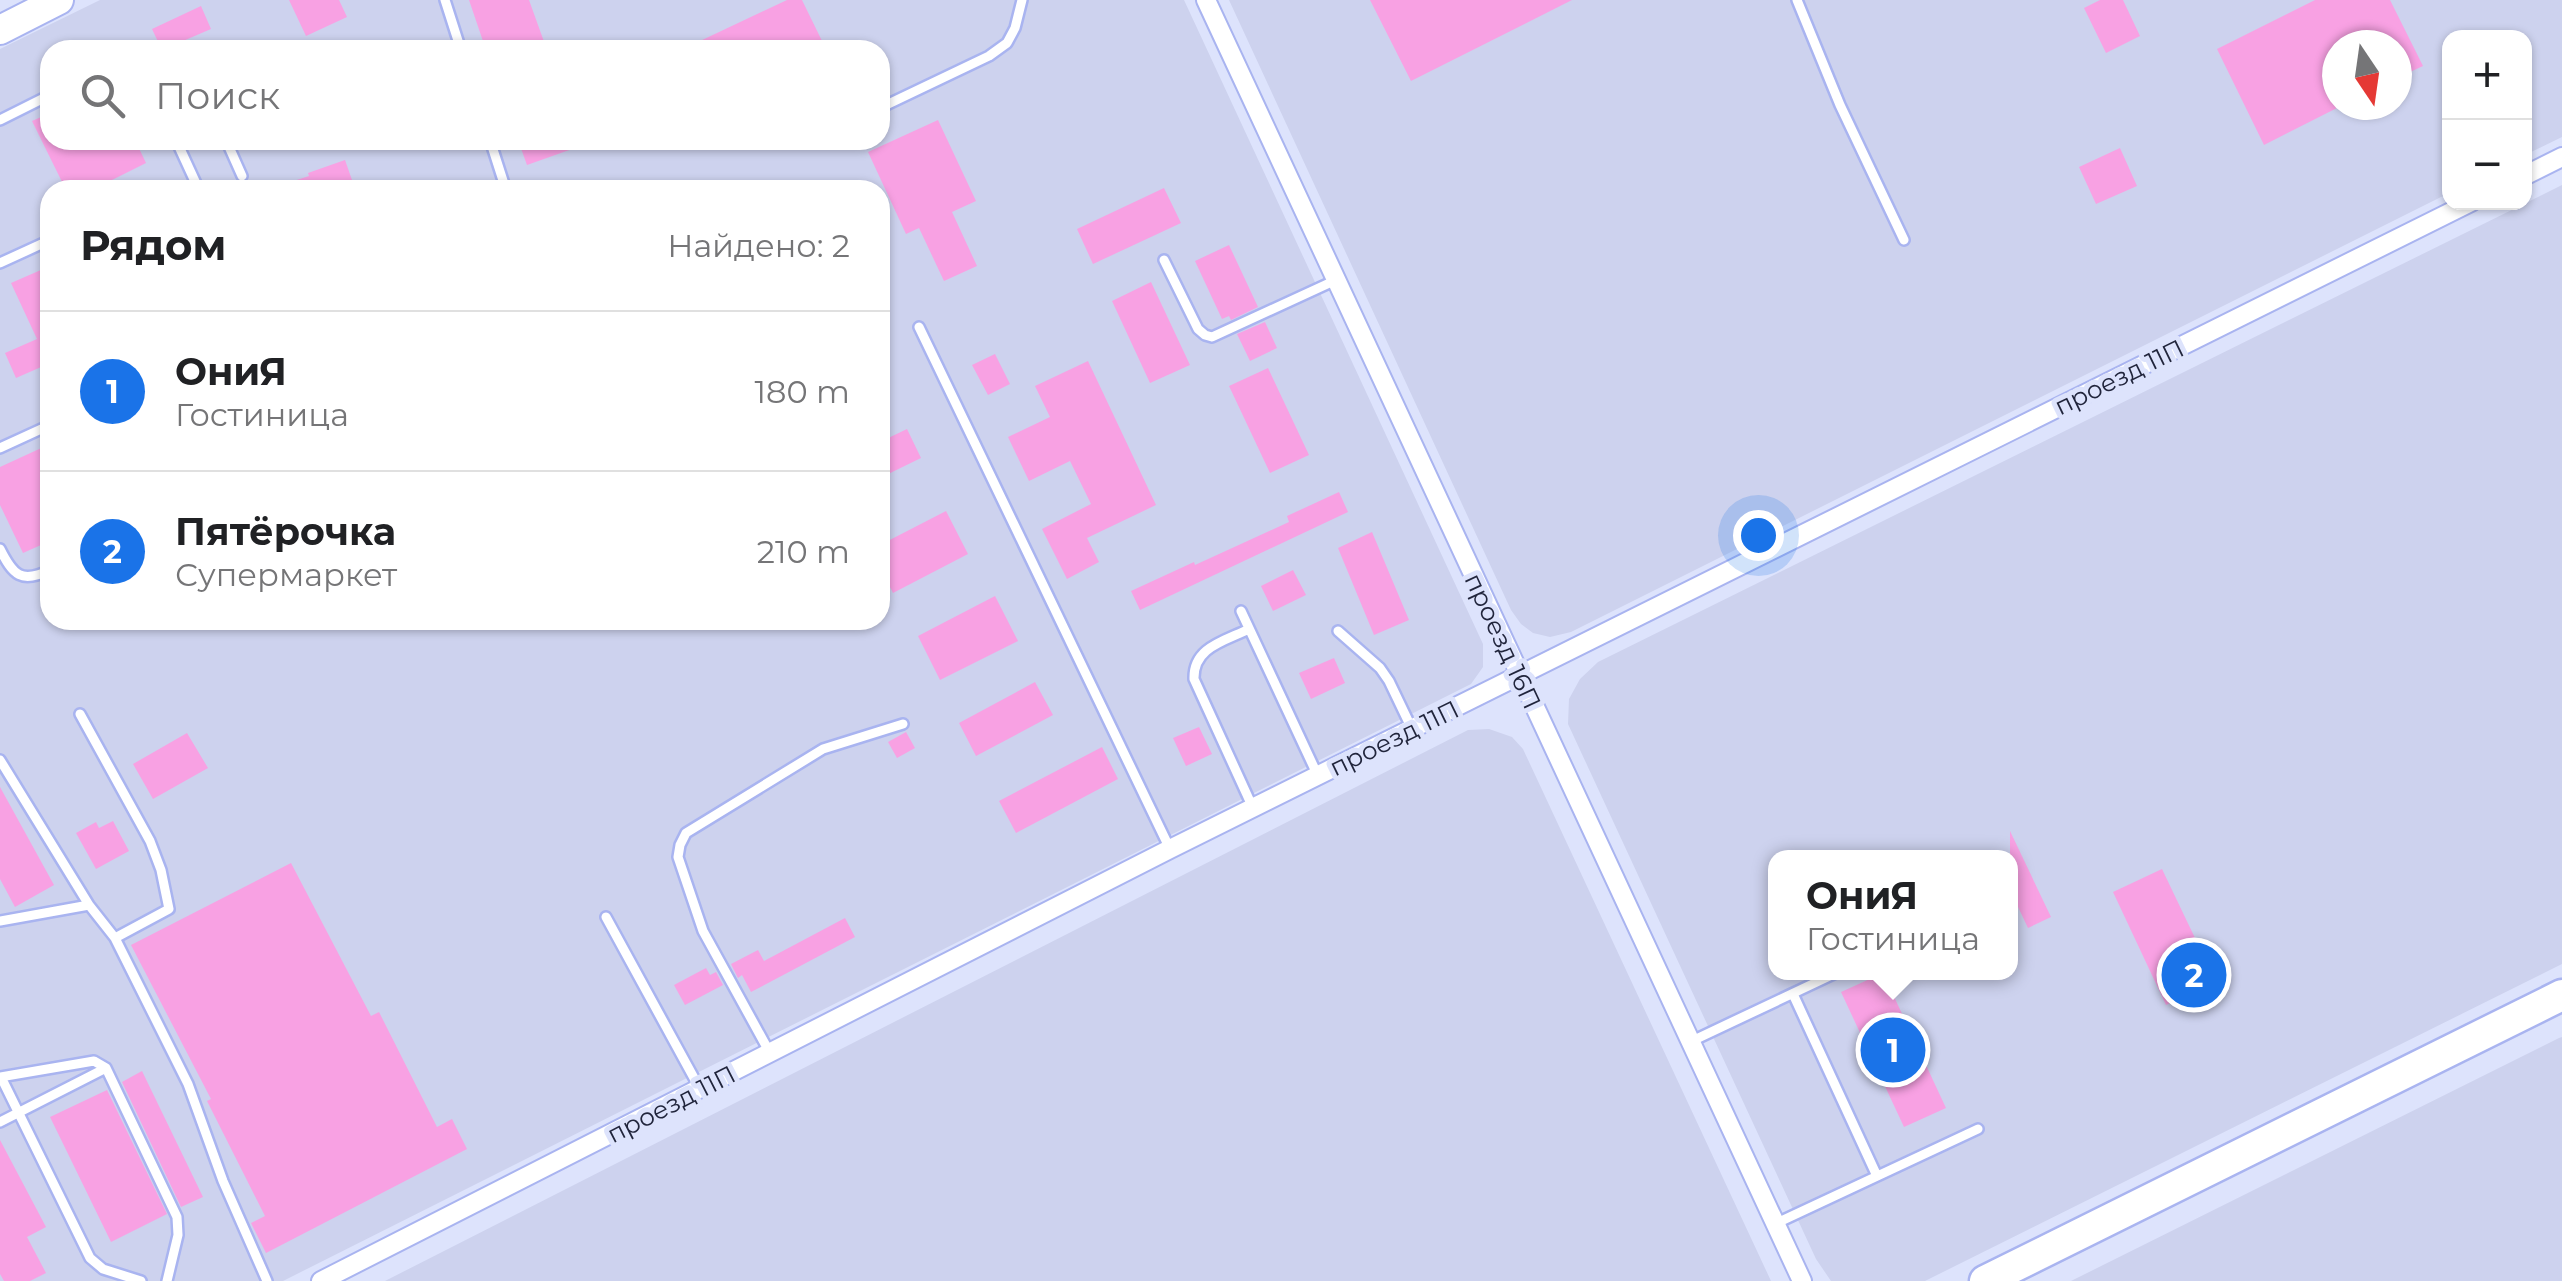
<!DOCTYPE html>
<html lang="ru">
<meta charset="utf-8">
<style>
:root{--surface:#fff;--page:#f6f6f6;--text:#202124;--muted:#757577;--line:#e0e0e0;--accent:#1a73e8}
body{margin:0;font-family:Montserrat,sans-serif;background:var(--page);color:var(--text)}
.controls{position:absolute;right:30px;top:30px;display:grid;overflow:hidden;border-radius:20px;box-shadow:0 2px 8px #0004}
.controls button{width:90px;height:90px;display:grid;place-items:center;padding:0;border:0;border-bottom:2px solid var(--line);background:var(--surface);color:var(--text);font:50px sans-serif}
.compass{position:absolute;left:2322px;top:30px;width:90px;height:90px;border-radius:50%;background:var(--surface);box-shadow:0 2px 8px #0004;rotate:167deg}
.you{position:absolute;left:1758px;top:535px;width:35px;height:35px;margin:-25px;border:8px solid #fff;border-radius:50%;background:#1a73e8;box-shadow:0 0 0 15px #1a73e833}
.badge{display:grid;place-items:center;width:65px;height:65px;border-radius:50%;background:var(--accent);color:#fff;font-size:32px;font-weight:700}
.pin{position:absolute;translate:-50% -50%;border:5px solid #fff;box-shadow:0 2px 10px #0006}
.popup{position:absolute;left:1768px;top:850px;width:250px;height:130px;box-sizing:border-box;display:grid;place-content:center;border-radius:20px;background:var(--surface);filter:drop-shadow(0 2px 8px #0005);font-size:32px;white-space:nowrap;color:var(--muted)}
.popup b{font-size:38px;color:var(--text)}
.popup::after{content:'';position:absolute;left:50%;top:100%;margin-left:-20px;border:20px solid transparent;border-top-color:var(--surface)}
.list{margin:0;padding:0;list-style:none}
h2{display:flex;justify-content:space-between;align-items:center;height:130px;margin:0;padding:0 40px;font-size:42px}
h2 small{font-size:32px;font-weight:400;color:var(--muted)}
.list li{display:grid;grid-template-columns:65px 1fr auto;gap:30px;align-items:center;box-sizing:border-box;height:160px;padding:0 40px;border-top:2px solid var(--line)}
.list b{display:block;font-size:38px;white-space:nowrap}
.list p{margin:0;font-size:32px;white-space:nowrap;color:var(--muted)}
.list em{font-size:32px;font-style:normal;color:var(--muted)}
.icon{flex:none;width:55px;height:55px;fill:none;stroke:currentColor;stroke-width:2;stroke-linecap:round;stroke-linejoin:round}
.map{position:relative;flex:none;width:2562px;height:1281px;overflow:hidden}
.search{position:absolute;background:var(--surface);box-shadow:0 2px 8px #0004;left:40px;top:40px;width:850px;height:110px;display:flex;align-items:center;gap:25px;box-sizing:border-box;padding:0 35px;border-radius:30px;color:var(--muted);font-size:38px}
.panel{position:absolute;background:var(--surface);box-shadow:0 2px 8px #0004;left:40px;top:180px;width:850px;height:450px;border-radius:30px}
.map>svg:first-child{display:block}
.built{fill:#cdd2ee;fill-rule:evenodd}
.building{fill:#f8a1e3}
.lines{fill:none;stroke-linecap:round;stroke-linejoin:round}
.service-casing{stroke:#a9b4f0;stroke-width:14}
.minor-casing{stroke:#a9b4f0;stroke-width:22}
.secondary-casing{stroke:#a9b4f0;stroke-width:32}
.trunk-casing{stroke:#a9b4f0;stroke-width:35}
.service{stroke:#fff;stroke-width:9}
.minor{stroke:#fff;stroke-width:18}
.secondary{stroke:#fff;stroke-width:28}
.trunk{stroke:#fff;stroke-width:30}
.labels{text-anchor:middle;stroke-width:10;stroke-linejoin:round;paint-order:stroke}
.street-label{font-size:25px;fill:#21253c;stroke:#dde3fc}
</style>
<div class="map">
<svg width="2562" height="1281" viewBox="0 0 2562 1281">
<rect width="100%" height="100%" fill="#dde3fc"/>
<!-- built -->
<path class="built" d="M100,0H1184L1483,644V667L1471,684L283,1281H0V49ZM50,50H880V140H50ZM50,190H880V620H50Z
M1229,0H2562V137L2525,155L2524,38H2450L2449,193L1571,632L1550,637L1533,633L1521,624L1511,610ZM2337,45H2397V105H2337Z
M2562,185V964L1925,1281H1831L1816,1259L1568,724L1569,699L1580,679L1598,662ZM1776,858H2010V972H1776Z
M1489,729L1512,737L1523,749L1771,1281H385L1468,730Z
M2562,1037V1281H2071L2559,1038Z"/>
<!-- building -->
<path class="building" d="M289,0H339L347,17L306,36Z
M469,0H529L547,50H486Z
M787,0H802L823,43L808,50H681Z
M1370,0H1572L1411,81Z
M2100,0H2123L2140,36L2106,53L2084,8Z
M2315,0H2390L2423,66L2397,78V45H2337V108L2264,145L2217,49Z
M201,6L211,29L162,50L152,29Z
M50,113V140H135L146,163L92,190H66L32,121Z
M938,120L976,201L952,212L977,266L944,281L919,228L906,234L868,152Z
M518,140H591L592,142L527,165Z
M2120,148L2137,186L2096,204L2079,167Z
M345,160L352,180L324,190H276L275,187L309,176L308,173Z
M1164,188L1181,223L1093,264L1077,229Z
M1229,245L1258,307L1231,320L1229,316L1222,319L1195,261Z
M50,266V368L48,364L16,378L5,353L37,339L11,283Z
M1151,282L1190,365L1150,383L1112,301Z
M1265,322L1277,348L1250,361L1237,334Z
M995,354L1010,384L988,395L972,365Z
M1088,361L1156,505L1087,538L1099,562L1067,579L1042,529L1091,504L1070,461L1029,481L1008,437L1050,417L1035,386Z
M1268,368L1309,455L1270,473L1229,386Z
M907,429L921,458L880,478V442Z
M50,444V541L23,553L0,505V467Z
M1339,492L1348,512L1140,610L1131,591L1194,562L1195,565L1289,522L1287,516Z
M946,511L968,554L893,593L880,568V545Z
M1372,532L1409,620L1374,635L1338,548Z
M1293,570L1306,595L1273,611L1261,586Z
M995,596L1018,641L940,680L918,636Z
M1334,658L1345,683L1311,699L1299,673Z
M1035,682L1053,715L976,756L959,723Z
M1199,727L1212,754L1186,766L1173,738Z
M906,732L915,748L897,758L888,742Z
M187,733L208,768L153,799L133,764Z
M1102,747L1118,779L1016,833L999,801Z
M0,787L54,885L15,907L0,879Z
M113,821L129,851L96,869L76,833L96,822L99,828Z
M2010,831L2051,917L2028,928L2010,890Z
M291,863L371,1016L379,1012L437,1127L452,1119L467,1149L266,1253L251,1223L265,1216L207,1101L211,1099L131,945Z
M2162,869L2216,982L2166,1005L2113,892Z
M845,918L855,937L751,992L742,975L738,978L731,964L758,950L764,961Z
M706,968L710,975L716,972L723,985L685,1005L674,985Z
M1883,973L1946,1108L1904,1127L1841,992Z
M142,1071L203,1197L181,1207L122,1082Z
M107,1090L167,1214L111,1242L50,1117Z
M0,1140L46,1227L27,1237L46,1273L30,1281H4L0,1274Z"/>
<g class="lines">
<defs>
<path id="service" d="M445,0L461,50
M1797,0L1840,105L1904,240
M882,107L989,56L1007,43L1015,28L1022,0
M0,120L50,95
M176,140L199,190
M226,140L242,176
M490,140L506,190
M1164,260L1198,329L1205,335L1212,337L1336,280
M0,263L50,240
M919,327L1170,849
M0,448L50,425
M0,549C13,575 21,584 50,570
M1241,611L1318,776
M1249,629C1225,641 1193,647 1194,679L1253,808
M1338,631L1380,668L1389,681L1412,729
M80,714L150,841L161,870L169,909L115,938
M0,760L89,905L115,938L188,1084L223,1181L267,1281
M606,917L700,1089
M0,921L89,905
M1793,994L1877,1176
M1692,1041L1838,972
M770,1053L703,931L678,857L680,845L686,833L823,749L903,724
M0,1077L94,1061L106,1068L177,1217L178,1235L167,1281
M1,1077L90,1258L103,1269L141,1281
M0,1122L106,1068
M1777,1223L1978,1129"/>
<path id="minor" d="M1206,0L1802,1281
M2524,176L2562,157
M321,1281L1170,849L2471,202"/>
<path id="secondary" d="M0,30L59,0"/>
<path id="trunk" d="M1985,1281L2562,995"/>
</defs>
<!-- service casing -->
<use href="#service" class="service-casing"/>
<!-- minor casing -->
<use href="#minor" class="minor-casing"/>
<!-- secondary casing -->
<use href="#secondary" class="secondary-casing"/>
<!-- trunk casing -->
<use href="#trunk" class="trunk-casing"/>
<!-- service -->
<use href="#service" class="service"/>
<!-- minor -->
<use href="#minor" class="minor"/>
<!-- secondary -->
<use href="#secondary" class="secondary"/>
<!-- trunk -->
<use href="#trunk" class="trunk"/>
</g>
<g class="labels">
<!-- street labels -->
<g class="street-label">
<text transform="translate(2119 377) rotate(-26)" y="9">проезд 11П</text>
<text transform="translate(1503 641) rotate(65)" y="9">проезд 16П</text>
<text transform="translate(1394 738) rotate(-26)" y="9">проезд 11П</text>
<text transform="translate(671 1104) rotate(-27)" y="9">проезд 11П</text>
</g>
</g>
</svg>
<div class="controls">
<button>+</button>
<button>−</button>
</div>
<svg class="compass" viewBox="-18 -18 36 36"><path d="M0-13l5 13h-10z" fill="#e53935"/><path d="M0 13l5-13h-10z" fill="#757577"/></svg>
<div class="you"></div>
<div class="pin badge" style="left:1893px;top:1050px">1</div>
<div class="popup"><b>ОниЯ</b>Гостиница</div>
<div class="pin badge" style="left:2194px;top:975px">2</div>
<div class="search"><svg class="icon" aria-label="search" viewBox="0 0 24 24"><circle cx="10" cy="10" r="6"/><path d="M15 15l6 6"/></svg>Поиск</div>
<section class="panel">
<h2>Рядом<small>Найдено: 2</small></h2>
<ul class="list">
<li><span class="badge">1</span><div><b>ОниЯ</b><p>Гостиница</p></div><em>180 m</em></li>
<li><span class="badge">2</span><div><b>Пятёрочка</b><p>Супермаркет</p></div><em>210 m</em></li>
</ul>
</section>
</div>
